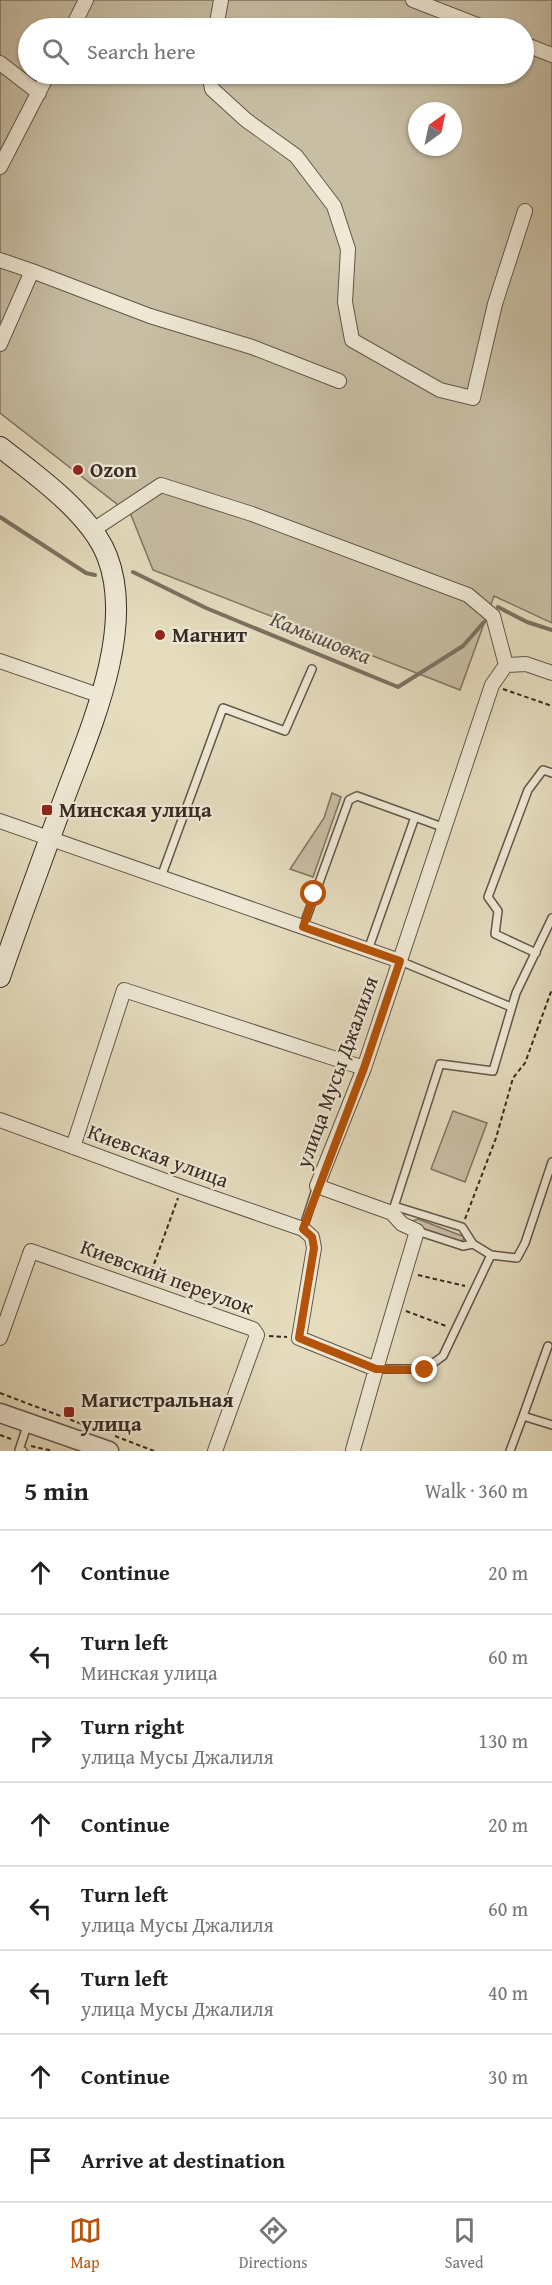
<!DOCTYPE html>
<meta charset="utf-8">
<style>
:root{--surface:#fff;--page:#f2f2f2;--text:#222;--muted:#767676;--line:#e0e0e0;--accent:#b45309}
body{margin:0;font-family:"Gentium Book Plus",serif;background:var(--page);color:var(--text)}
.compass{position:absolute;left:408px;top:102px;width:54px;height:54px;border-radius:50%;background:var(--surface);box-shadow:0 2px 4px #0004;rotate:33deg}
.stop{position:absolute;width:18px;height:18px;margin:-14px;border:4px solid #b45309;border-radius:50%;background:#fff}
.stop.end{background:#b45309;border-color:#fff;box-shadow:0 2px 6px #0008}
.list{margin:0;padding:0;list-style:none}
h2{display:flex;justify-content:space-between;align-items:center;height:78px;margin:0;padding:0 24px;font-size:26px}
h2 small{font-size:20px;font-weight:400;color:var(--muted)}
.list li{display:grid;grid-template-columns:39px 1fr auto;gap:18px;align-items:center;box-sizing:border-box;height:84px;padding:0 24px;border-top:2px solid var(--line)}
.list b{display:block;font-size:22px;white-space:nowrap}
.list p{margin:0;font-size:20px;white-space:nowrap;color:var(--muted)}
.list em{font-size:20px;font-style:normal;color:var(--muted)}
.icon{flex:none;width:33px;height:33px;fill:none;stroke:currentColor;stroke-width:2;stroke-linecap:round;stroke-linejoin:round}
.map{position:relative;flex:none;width:552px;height:1451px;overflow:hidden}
.search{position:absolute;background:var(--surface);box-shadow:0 2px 4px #0004;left:18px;right:18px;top:18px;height:66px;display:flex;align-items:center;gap:15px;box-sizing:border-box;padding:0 21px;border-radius:33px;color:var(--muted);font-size:22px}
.sheet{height:750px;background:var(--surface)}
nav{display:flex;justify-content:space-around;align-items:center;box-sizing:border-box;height:84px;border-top:2px solid var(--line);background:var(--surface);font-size:16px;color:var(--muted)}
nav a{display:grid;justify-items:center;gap:3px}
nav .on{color:var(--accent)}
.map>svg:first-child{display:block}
.green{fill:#c8bea4;stroke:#807464;stroke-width:1.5;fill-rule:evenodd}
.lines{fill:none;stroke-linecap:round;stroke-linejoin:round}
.stream{stroke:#7c7061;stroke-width:4}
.service-casing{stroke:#63564a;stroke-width:10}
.minor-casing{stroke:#63564a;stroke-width:16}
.tertiary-casing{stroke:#63564a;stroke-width:21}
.secondary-casing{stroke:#382a24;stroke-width:22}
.path{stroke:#382a24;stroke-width:2;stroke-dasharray:4.5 3;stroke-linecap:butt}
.service{stroke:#eee8d5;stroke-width:7}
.minor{stroke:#eee8d5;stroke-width:14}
.tertiary{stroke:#eee8d5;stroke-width:18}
.secondary{stroke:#eee8d5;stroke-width:20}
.route{stroke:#b45309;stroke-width:8}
.poi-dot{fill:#8f2418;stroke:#eee8d5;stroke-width:2}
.labels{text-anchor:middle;stroke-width:4.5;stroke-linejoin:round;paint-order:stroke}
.poi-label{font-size:21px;font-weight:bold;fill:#382a24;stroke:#eee8d5;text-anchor:start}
.street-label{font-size:21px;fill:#382a24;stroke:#eee8d5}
.water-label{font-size:22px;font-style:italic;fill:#5a4d43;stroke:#eee8d5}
</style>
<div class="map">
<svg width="552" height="1451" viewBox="0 0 552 1451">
<rect width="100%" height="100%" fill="#e5dcbe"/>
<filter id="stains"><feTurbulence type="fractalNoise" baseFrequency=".00333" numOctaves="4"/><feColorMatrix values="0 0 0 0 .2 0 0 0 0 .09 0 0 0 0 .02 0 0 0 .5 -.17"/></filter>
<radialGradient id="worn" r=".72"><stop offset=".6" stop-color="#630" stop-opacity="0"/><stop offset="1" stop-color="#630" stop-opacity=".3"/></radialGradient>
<!-- green -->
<path class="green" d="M0,0H552V623L494,596L460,690L153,570L131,515L0,413ZM28,28H524V74H28ZM417,111H453V147H417Z
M332,793L341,797L313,877L290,869L324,818Z
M453,1111L487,1123L465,1182L431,1169Z
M418,1219L465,1237L461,1242L413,1225L412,1221Z"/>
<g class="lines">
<!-- stream -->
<path class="stream" d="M0,517L86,573L95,575
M133,572L206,608L398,687L463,646L484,622
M498,607L527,622L552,630"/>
<defs>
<path id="service" d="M161,877L223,708L285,731L312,669
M303,927L349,800L357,796L415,817
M368,950L415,817L445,828
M536,953L495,934L498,911L488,897L528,790L543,770L552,773
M400,961L511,1007
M394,1206L462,1227L473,1244L463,1246L417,1231
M392,1213L440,1064L493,1071L516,993L552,918
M303,1229L317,1186
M473,1244L491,1255L517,1258L525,1243L552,1162
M376,1369H425L443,1356L491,1255
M523,1416L548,1346
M23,1451L19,1450L28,1423
M510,1451L523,1416L552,1425"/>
<path id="minor" d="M413,0L485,28
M72,28L86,0
M216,28L221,0
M524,44L552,55
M0,63L39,93
M209,74L212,89L246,120L296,156L334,206L348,249L345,302L352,340L440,390L473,398L495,304L525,211
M0,167L48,74
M0,260L32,271L0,344
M32,271L150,316L252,347L339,381
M93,530L161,485L252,514L468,595L493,616L506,665
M0,661L101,696
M506,665L526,664L552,673
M0,821L400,961
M0,1120L182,1187L303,1229L312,1237L314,1248L299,1338L376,1369L353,1450
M73,1147L124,990L364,1068
M0,1338L31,1251L253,1329L257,1335L215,1451
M376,1369L417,1231L402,1224L392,1213L317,1186L364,1068L492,685L506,665"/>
<path id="tertiary" d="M0,1413L109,1451"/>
<path id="secondary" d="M0,447C35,474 91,514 107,556C137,632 86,738 60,810C40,866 19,921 0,977"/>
</defs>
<!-- service casing -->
<use href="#service" class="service-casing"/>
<!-- minor casing -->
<use href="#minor" class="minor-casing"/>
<!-- tertiary casing -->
<use href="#tertiary" class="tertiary-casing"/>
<!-- secondary casing -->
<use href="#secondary" class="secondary-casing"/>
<!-- path -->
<path class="path" d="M503,689L552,706
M465,1219L496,1138L513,1078L525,1063L552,989
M418,1275L465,1286
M149,1278L178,1198
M406,1311L446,1326
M269,1336L287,1337
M0,1393L87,1426
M0,1435L11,1439
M115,1436L154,1451
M31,1446L53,1451"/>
<!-- service -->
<use href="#service" class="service"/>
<!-- minor -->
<use href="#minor" class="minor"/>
<!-- tertiary -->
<use href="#tertiary" class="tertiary"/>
<!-- secondary -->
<use href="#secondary" class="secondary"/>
</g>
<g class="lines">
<!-- route -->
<path class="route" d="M314,894L303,927L400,961L364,1068L303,1229L312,1237L314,1248L299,1338L376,1369L425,1370"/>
</g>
<!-- markers -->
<g class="poi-dot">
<circle cx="78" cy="470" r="6"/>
<circle cx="160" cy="635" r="6"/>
<rect x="41" y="804" width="12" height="12" rx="3"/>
<rect x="63" y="1406" width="12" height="12" rx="3"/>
</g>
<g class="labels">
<!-- poi labels -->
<g class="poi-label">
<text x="90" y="477">Ozon</text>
<text x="172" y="642">Магнит</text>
<text x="59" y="817">Минская улица</text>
<text x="81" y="1407">Магистральная<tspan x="81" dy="24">улица</tspan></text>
</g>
<!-- street labels -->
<g class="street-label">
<text transform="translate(337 1072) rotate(-70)" y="7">улица Мусы Джалиля</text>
<text transform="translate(158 1156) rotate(20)" y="7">Киевская улица</text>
<text transform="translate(167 1277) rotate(20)" y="7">Киевский переулок</text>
</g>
<!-- water labels -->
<g class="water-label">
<text transform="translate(321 637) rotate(22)" y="8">Камышовка</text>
</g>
</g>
<rect width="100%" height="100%" filter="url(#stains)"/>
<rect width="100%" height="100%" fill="url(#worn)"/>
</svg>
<svg class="compass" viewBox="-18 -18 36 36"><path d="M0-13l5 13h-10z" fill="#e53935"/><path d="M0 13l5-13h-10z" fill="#767676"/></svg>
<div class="stop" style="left:314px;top:894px"></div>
<div class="stop end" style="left:425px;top:1370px"></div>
<div class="search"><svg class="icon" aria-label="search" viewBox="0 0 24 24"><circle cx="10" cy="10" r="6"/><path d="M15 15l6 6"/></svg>Search here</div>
</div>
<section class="sheet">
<h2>5 min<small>Walk · 360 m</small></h2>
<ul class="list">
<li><svg class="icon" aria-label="ahead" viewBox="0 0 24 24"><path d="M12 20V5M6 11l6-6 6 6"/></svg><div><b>Continue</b></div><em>20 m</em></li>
<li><svg class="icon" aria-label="left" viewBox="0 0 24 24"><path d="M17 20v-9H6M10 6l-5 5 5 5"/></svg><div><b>Turn left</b><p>Минская улица</p></div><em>60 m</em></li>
<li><svg class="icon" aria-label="right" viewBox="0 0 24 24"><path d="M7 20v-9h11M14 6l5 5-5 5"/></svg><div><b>Turn right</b><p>улица Мусы Джалиля</p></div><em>130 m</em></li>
<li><svg class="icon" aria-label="ahead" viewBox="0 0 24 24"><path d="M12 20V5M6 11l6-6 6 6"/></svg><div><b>Continue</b></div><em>20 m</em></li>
<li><svg class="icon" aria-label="left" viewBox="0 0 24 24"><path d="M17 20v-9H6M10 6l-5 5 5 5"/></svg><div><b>Turn left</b><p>улица Мусы Джалиля</p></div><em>60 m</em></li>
<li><svg class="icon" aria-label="left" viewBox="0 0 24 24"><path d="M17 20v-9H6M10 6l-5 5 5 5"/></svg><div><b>Turn left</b><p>улица Мусы Джалиля</p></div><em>40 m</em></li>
<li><svg class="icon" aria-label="ahead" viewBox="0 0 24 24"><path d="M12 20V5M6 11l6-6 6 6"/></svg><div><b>Continue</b></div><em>30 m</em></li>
<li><svg class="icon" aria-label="arrive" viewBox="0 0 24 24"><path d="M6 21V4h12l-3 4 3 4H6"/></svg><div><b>Arrive at destination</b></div></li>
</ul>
</section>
<nav>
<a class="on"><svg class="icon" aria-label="map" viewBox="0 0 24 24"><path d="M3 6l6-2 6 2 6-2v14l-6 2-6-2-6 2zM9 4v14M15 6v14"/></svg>Map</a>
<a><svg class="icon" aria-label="directions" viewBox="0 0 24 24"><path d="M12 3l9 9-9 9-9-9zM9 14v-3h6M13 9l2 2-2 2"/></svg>Directions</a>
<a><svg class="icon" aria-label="saved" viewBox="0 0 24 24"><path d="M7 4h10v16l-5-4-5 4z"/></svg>Saved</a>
</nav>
